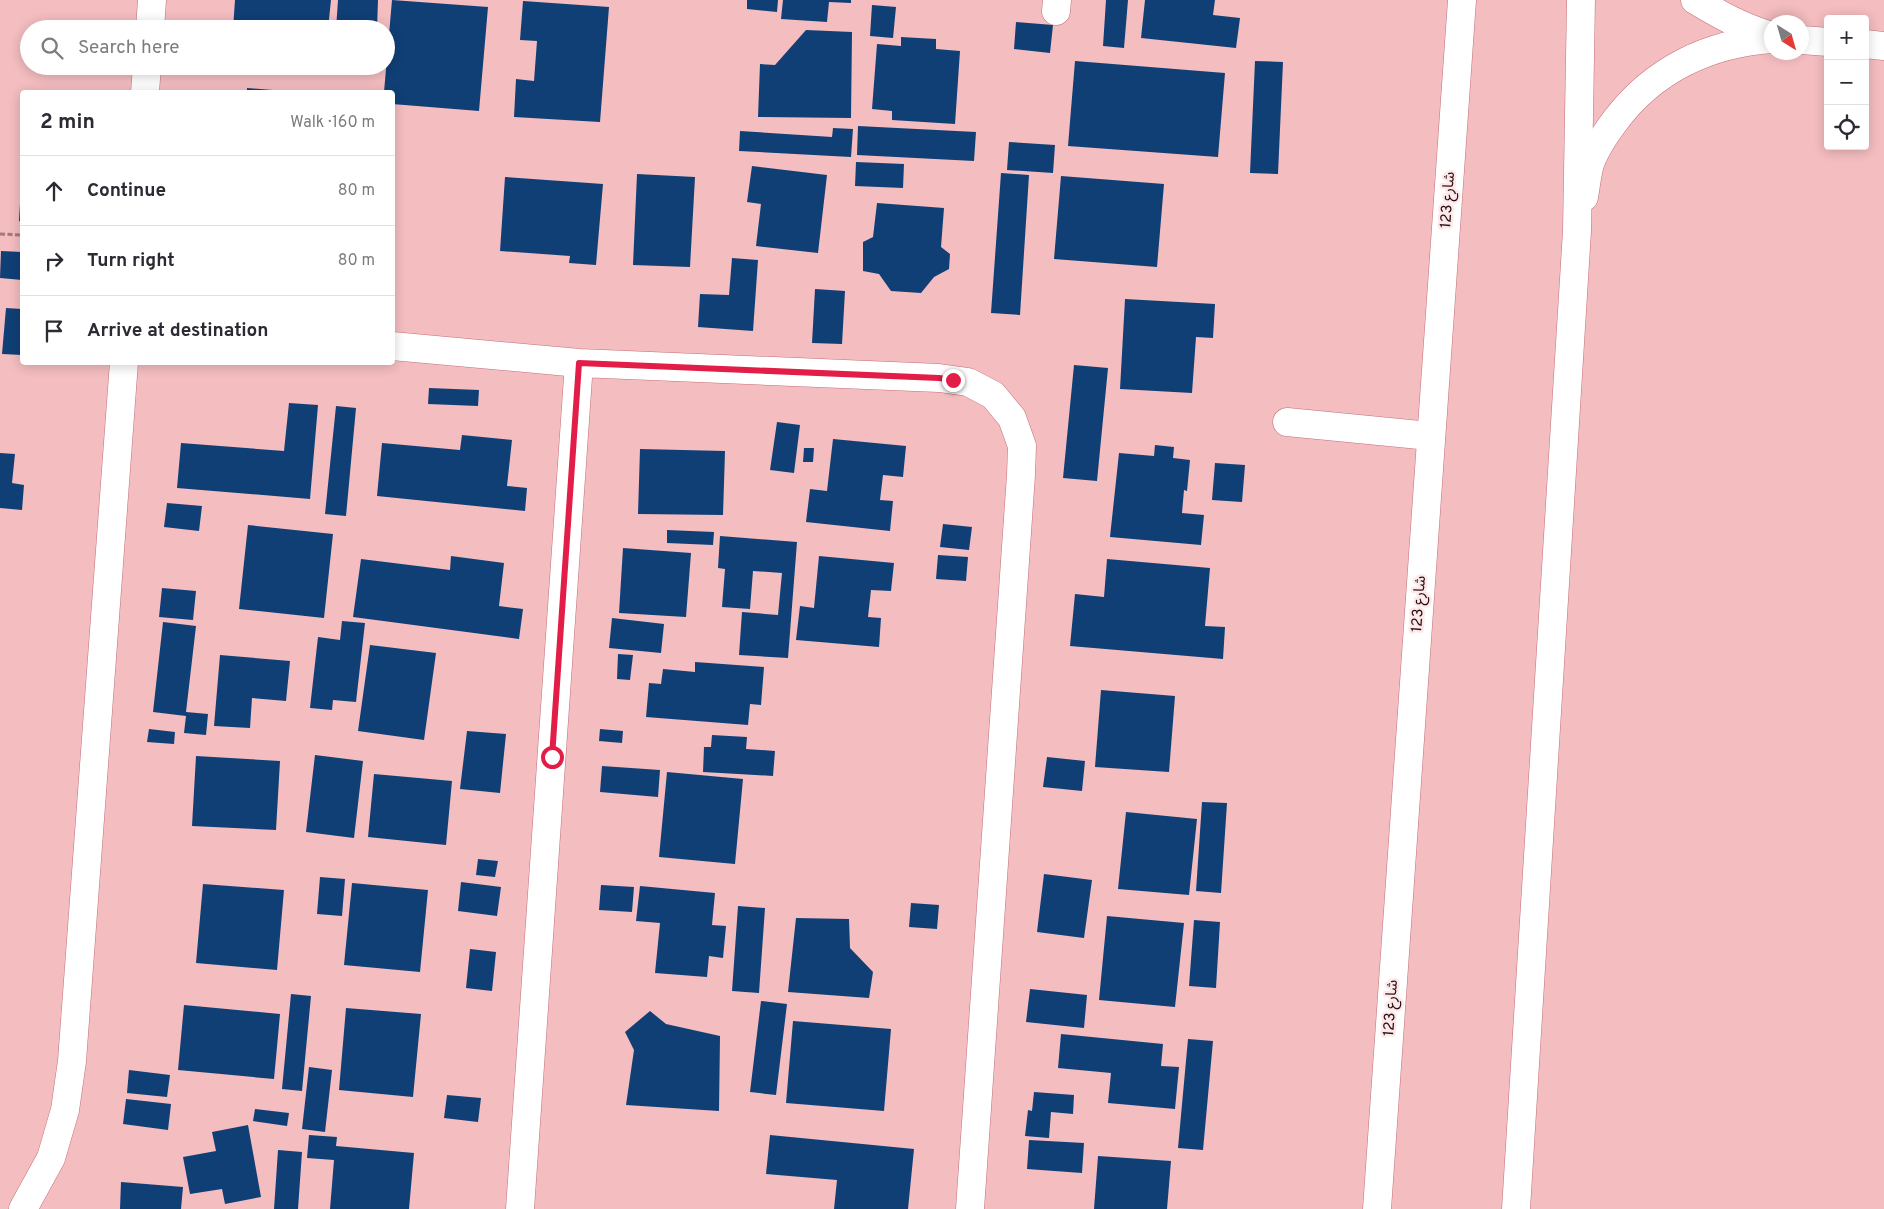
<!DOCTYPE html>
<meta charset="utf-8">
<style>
:root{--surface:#fff;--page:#f7f7f7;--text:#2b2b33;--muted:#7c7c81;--line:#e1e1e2}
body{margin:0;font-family:Overpass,"Noto Sans Arabic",sans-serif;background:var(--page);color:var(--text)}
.controls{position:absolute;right:15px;top:15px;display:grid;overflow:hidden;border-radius:5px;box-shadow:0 2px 12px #0003}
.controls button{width:45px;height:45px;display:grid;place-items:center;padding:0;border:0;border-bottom:1px solid var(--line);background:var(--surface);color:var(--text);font:25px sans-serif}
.compass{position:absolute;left:1764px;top:15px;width:45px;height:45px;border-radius:50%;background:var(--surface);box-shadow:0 2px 12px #0003;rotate:143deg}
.stop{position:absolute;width:15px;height:15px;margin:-11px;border:4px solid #e11d48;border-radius:50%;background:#fff}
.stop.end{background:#e11d48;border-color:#fff;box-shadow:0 1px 5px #0008}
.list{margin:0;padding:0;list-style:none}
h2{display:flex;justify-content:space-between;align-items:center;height:65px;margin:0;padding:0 20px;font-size:21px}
h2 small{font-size:16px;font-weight:400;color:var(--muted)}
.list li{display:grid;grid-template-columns:32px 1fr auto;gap:15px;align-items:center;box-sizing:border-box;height:70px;padding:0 20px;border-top:1px solid var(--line)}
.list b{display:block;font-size:19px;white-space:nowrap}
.list em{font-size:16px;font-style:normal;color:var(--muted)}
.icon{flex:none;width:28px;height:28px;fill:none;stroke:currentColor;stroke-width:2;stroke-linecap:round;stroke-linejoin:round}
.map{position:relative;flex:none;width:1884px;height:1209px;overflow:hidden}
.search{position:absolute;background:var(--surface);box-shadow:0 2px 12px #0003;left:20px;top:20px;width:375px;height:55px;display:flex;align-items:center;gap:12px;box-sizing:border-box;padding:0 18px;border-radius:28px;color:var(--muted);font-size:19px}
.panel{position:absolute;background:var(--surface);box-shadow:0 2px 12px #0003;left:20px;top:90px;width:375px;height:275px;border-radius:5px}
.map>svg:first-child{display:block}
.building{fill:#103f76}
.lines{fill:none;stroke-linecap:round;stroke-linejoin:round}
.minor-casing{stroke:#c36f77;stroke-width:29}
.major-casing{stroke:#c36f77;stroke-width:29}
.path{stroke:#a5777b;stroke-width:3;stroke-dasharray:5 2.5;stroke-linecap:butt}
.minor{stroke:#fff;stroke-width:28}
.major{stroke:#fff;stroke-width:28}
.route{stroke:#e11d48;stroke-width:6}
.labels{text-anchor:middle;stroke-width:5;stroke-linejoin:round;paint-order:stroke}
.street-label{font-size:15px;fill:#2c0c10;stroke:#fce9ea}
</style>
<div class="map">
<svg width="1884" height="1209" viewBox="0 0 1884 1209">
<rect width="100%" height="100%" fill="#f4bdc0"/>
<!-- building -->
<path class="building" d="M235,0H331L328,29H233Z
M338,0H378L377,29H336Z
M392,0L488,7L479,111L392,104V92H384Z
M747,0H778L777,12L747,9Z
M783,0H851V3L829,2L827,22L781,19Z
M1106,0H1128L1124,48L1103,46Z
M1145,0H1215L1213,15L1240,18L1236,48L1141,38Z
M523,1L609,7L600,122L514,117L516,79L534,81L537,41L520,40Z
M872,5L896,7L893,38L870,36Z
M1016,22L1053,25L1050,53L1014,49Z
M806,30L852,32L851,118L758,117L760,64L775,65Z
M901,37L936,39V49L960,51L955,124L892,120V111L872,109L877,44L901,46Z
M1075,61L1225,73L1218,157L1068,146Z
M1255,61L1283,62L1278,174L1250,173Z
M247,88L285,91V92H247Z
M858,126L976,132L974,161L857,155Z
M833,128L853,129L851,157L739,151L740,131L832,137Z
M1009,142L1055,145L1053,173L1007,170Z
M856,162L904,164L903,188L855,186Z
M752,166L827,175L818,253L756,246L761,204L747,202Z
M1001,173L1029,175L1020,315L991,313Z
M637,174L695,177L690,267L633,265Z
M1061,176L1164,184L1157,267L1054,259Z
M505,177L603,184L596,265L569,263L570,256L500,251Z
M21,186L22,187V222L19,221Z
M877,203L944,208L941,247L950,254L949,269L934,277L921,293L891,291L879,274L863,271V242L873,237Z
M1,251L22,252V280L0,278Z
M732,258L758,260L753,331L698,327L700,294L729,295Z
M815,289L845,291L842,344L812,343Z
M1125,299L1215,304L1213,338L1196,337L1192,393L1120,389Z
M6,308L22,309V355L2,354Z
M1074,365L1108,368L1097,481L1063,478Z
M429,388L479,390L478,406L428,404Z
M289,403L318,405L310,499L177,488L181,443L284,451Z
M336,406L356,408L346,516L325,514Z
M777,422L800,425L794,473L770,470Z
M462,435L512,440L507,486L527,488L525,511L377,496L382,443L460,450Z
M833,439L906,446L903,477L883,475L880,500L893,501L890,531L806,522L810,489L827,491Z
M1155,445L1174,447L1173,458L1190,460L1187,491L1184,490L1182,513L1204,515L1201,545L1110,537L1119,453L1154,456Z
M804,448H814L813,462H803Z
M640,449L725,451L723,515L638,514Z
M0,453L15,454L12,483L24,485L22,510L0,508Z
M1215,463L1245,465L1242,502L1212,500Z
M167,503L202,506L199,531L164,527Z
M943,524L972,527L969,550L940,547Z
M248,525L333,534L324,618L239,609Z
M667,530L714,532L713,545L667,543Z
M720,536L797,542L788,658L739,655L742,612L778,615L782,573L753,571L750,609L722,607L725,569L718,568Z
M623,548L691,553L686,617L619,613Z
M938,555L968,557L966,581L936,579Z
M451,556L504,563L499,606L523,609L519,639L353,617L361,559L450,570Z
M819,556L894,563L891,591L871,590L868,617L881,618L879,647L796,640L800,606L814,608Z
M1107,559L1210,568L1205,626L1225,627L1223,659L1070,646L1075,594L1104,597Z
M162,588L196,591L193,620L159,617Z
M612,618L664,624L661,653L609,648Z
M342,621L365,623L356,702L333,700L332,710L310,708L318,637L340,640Z
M163,622L196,626L186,712L208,714L206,735L184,733L186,716L153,712Z
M370,645L436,653L424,740L358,731Z
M618,654L633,655L630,680L617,679Z
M220,655L290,661L286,701L252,698L250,728L214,726Z
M695,662L764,667L761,705L750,704L748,725L646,717L649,683L661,684L663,669L695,672Z
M1101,690L1175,696L1169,772L1095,767Z
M149,729L175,732L174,744L147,742Z
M600,729L623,731L622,743L599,741Z
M467,731L506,734L500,793L460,789Z
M712,735L747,737L746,749L775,751L773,776L703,772L704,747H711Z
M315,755L363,761L354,838L306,832Z
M196,756L280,761L276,830L192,826Z
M1047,757L1085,761L1082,791L1043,787Z
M602,766L660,770L658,797L600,792Z
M667,772L743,779L735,864L659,857Z
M374,774L452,781L446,845L368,837Z
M1202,802L1227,803L1221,893L1196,891Z
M1126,812L1197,819L1189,895L1118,889Z
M478,859L498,861L495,877L476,875Z
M1044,874L1092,880L1084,938L1037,932Z
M320,877L345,879L342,916L317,914Z
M461,882L501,887L497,916L458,911Z
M352,883L428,890L420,972L344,965Z
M203,884L284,890L277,970L196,963Z
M601,885L634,887L632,912L599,910Z
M640,886L715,893L712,925L726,926L723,958L709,956L707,977L655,973L660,923L636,921Z
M911,903L939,905L937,929L909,927Z
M738,906L765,908L759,993L732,991Z
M1107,916L1184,923L1175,1007L1099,1000Z
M796,918L849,919L850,948L873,972L869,998L788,992Z
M1194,920L1220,922L1216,988L1189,986Z
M470,949L496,952L492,991L466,988Z
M1030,989L1087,995L1084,1028L1026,1022Z
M291,994L311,996L302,1091L282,1089Z
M761,1001L787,1004L776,1095L750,1092Z
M184,1005L280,1014L274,1079L178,1070Z
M346,1008L421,1014L413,1097L339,1090Z
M650,1011L666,1024L720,1036L719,1111L626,1105L634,1050L625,1032Z
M793,1021L891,1029L884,1111L786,1103Z
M1061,1034L1163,1044L1161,1066L1179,1067L1175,1109L1108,1103L1111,1073L1058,1068Z
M1188,1039L1213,1041L1203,1150L1178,1148Z
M309,1067L332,1070L325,1132L302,1129Z
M129,1070L170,1075L167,1097L127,1093Z
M1034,1092L1074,1095L1073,1114L1051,1112L1049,1138L1025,1136L1028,1110L1032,1111Z
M447,1095L481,1098L478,1122L444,1118Z
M126,1099L171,1104L168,1130L123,1124Z
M255,1109L289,1113L287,1126L253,1121Z
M248,1125L261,1197L225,1204L222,1189L190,1194L183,1157L216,1151L212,1132Z
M309,1135L337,1137L336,1146L414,1153L409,1209H330L334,1160L307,1158Z
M770,1135L914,1149L908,1209H834L837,1180L766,1174Z
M1029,1140L1084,1143L1082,1173L1027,1169Z
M278,1150L302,1152L298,1209H274Z
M1098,1156L1171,1161L1167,1209H1094Z
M121,1182L183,1187L181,1209H120Z"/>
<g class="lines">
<defs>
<path id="minor" d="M1695,0C1720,15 1743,28 1772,36
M1056,11L1057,0
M150,29L152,0
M1802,40L1828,42
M1865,44L1884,46
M145,92L147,66
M1584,197C1586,186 1587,174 1590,164C1595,149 1606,133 1615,121C1653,70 1709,43 1772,39
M392,346L579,363L939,378L968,382L993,395L1012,418L1022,446L1021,475L970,1209
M1287,422L1430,436
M23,1209L51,1158L65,1110L72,1061L124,362
M520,1209L579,363"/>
<path id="major" d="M1377,1209L1462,0
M1516,1209L1577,231L1581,0"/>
</defs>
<!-- minor casing -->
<use href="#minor" class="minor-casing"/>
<!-- major casing -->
<use href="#major" class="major-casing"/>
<!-- path -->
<path class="path" d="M0,234L22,235"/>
<!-- minor -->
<use href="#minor" class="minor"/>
<!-- major -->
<use href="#major" class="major"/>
</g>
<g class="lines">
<!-- route -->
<path class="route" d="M552,757L579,363L939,378L953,380"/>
</g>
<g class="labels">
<!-- street labels -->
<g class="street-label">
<text transform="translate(1447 200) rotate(-86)" y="5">شارع 123</text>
<text transform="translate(1418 604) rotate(-86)" y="5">شارع 123</text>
<text transform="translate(1390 1008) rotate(-86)" y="5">شارع 123</text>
</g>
</g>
</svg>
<div class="controls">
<button>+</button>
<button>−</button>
<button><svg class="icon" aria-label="locate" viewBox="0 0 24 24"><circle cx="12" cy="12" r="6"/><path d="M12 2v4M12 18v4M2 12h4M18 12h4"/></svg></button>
</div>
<svg class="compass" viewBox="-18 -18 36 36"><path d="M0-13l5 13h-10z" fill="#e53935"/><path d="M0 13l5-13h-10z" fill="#7c7c81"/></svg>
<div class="stop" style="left:552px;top:757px"></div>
<div class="stop end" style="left:953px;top:380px"></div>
<div class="search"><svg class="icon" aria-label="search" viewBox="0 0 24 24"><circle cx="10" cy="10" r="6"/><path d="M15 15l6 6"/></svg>Search here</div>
<section class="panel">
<h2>2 min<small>Walk · 160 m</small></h2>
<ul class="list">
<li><svg class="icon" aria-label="ahead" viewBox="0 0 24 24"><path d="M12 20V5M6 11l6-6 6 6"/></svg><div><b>Continue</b></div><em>80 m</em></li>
<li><svg class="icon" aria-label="right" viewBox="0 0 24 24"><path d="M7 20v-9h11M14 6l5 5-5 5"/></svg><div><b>Turn right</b></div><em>80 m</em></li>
<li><svg class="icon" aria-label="arrive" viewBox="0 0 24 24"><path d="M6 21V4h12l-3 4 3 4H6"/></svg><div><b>Arrive at destination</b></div></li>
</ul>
</section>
</div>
